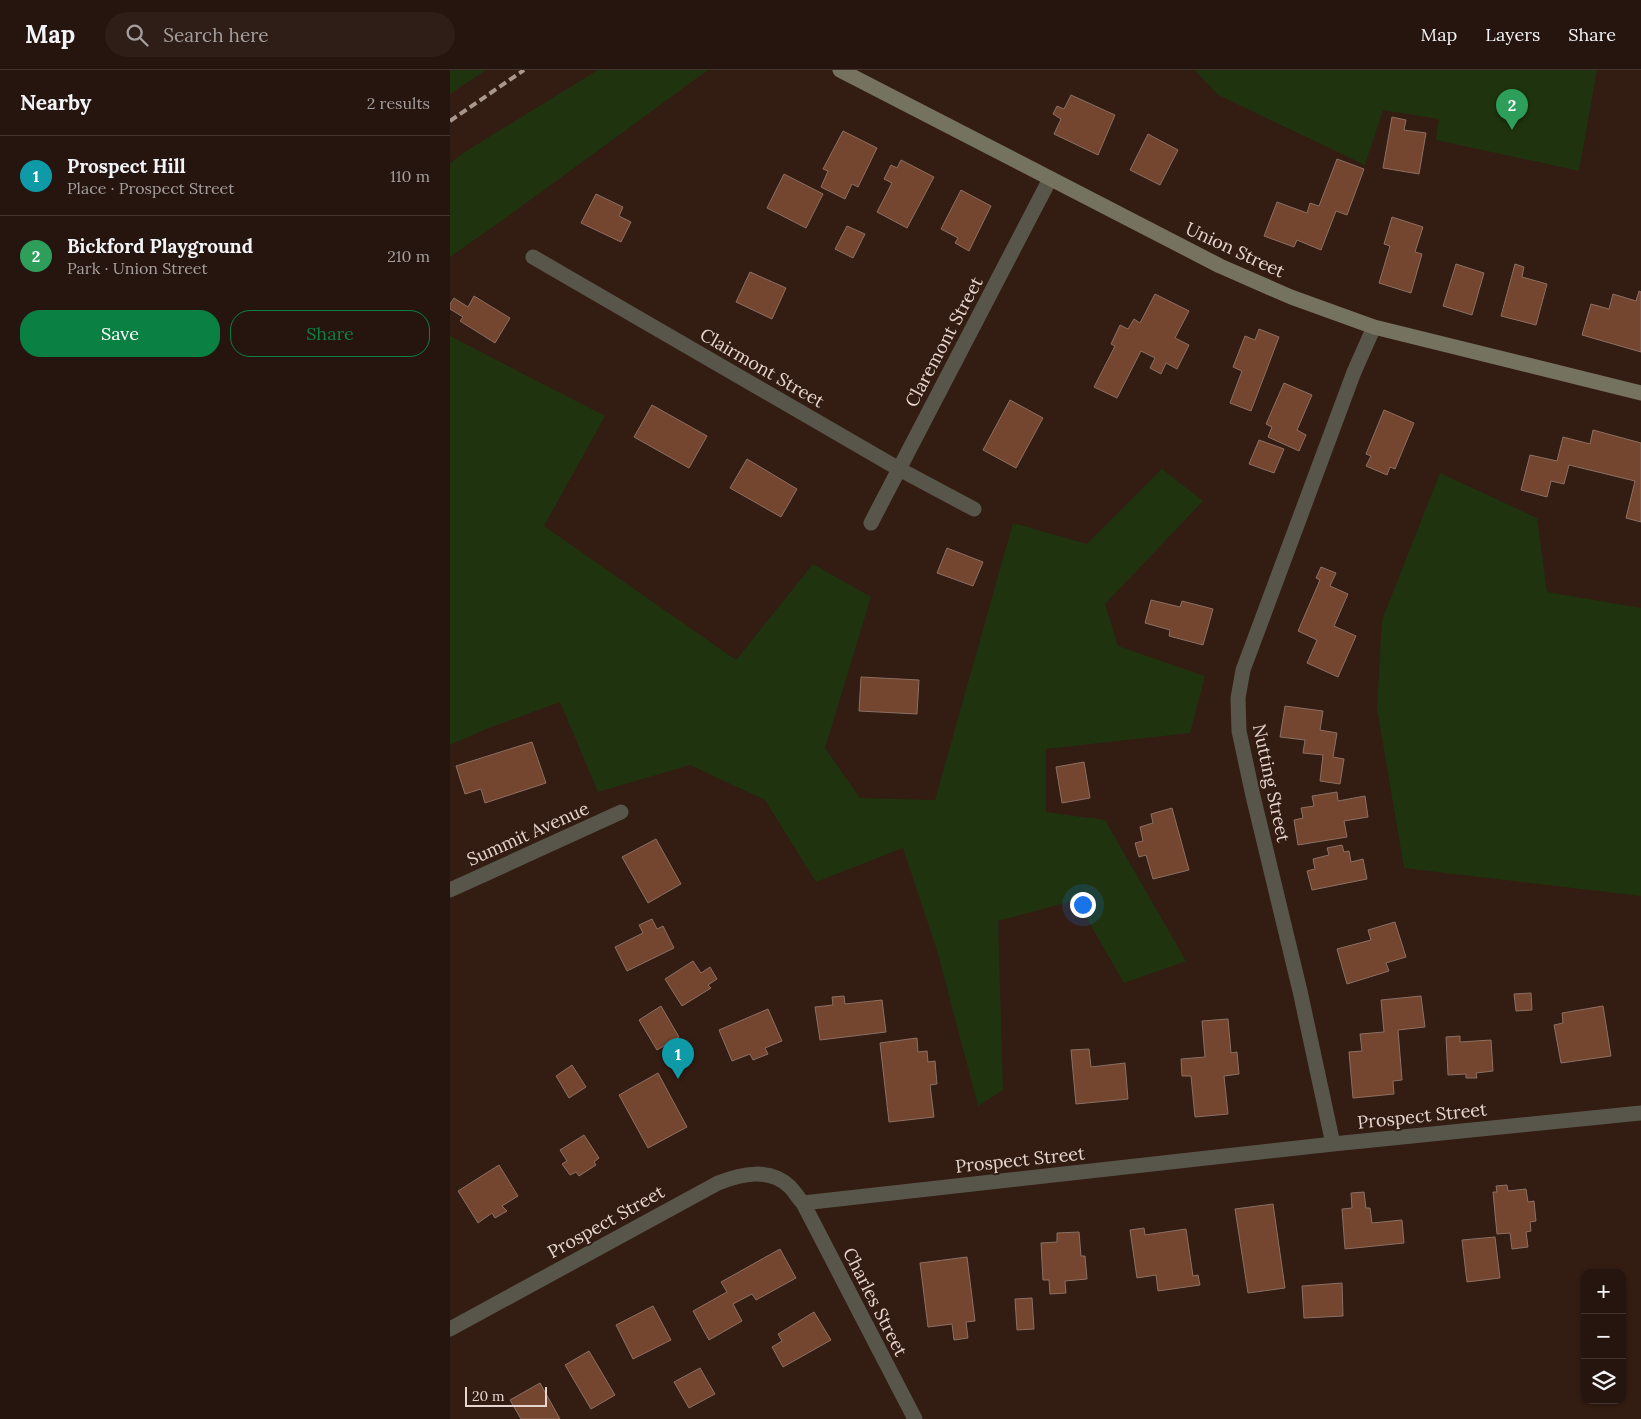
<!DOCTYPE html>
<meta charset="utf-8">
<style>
:root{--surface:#26150e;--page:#2e1e17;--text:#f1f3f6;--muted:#a49f9e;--line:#42342e;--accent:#0b8043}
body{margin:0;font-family:Lora,serif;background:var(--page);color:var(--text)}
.controls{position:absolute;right:15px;bottom:15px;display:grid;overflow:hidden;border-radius:10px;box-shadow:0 1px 4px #0004}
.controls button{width:45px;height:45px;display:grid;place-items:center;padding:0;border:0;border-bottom:1px solid var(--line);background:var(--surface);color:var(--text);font:25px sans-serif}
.scale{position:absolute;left:15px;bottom:12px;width:82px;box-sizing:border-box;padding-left:5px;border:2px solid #e5d5ce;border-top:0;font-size:14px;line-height:18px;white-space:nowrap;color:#e5d5ce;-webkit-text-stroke:4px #331c12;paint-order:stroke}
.you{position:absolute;left:632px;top:834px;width:18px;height:18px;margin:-12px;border:4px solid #fff;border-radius:50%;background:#1a73e8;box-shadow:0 0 0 8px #1a73e833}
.badge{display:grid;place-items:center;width:32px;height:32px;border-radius:50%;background:var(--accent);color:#fff;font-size:16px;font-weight:700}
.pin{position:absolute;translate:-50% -41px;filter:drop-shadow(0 1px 2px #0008)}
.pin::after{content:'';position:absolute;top:26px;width:18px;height:15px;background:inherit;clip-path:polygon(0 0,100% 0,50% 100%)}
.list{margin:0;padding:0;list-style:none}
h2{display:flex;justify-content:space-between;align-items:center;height:65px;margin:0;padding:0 20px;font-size:21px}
h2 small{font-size:16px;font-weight:400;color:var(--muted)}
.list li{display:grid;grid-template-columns:32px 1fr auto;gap:15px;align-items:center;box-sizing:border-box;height:80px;padding:0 20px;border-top:1px solid var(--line)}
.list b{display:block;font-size:19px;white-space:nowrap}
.list p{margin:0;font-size:16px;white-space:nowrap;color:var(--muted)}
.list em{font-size:16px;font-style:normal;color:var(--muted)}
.actions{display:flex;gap:10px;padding:15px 20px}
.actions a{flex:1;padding:11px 0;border:1px solid var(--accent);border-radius:20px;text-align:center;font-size:18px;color:var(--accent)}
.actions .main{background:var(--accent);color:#fff}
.icon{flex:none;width:28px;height:28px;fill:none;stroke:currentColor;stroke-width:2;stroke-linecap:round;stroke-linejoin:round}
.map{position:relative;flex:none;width:1191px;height:1349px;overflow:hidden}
header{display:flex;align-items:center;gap:30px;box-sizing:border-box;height:70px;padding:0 25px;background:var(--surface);border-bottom:1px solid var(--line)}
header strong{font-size:24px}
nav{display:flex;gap:28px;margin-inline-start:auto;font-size:18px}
.search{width:350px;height:45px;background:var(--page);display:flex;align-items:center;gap:12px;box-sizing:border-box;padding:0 18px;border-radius:28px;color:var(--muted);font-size:19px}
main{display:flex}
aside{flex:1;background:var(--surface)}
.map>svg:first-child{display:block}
.green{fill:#1f340e}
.building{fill:#74452f;stroke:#8c7064}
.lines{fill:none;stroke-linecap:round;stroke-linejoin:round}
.street{stroke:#58564a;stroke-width:15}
.secondary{stroke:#767260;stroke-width:15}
.rail{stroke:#a9978e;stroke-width:4;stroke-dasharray:8 4;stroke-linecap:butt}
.labels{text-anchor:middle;stroke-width:4;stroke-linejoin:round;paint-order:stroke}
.street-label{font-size:18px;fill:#e5d5ce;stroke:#331c12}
</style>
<header>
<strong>Map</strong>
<div class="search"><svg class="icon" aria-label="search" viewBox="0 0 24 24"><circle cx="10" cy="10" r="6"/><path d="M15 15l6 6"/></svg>Search here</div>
<nav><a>Map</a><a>Layers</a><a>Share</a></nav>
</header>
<main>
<aside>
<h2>Nearby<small>2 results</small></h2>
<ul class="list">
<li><span class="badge" style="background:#0f9aa8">1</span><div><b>Prospect Hill</b><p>Place · Prospect Street</p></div><em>110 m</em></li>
<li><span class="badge" style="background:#2e9e5b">2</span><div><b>Bickford Playground</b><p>Park · Union Street</p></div><em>210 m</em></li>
</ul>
<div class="actions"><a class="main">Save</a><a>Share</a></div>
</aside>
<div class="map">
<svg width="1191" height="1349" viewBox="0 0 1191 1349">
<rect width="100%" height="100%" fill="#331c12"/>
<!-- green -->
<path class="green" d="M0,0H36L0,24Z
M148,0H258L57,147L0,187V94L13,83Z
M745,0H1147L1129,101L986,70L989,49L933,40L915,95L768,25Z
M0,266L155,346L94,456L286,590L363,494L421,527L375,678L410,728L485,730L563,453L637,474L712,399L753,431L655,534L668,576L755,606L740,663L596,679V742L655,750L736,891L674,913L626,830L548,851L553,1020L528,1036L487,880L453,778L366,812L315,730L240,695L148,722L110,632L36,659L0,675Z
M990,403L1087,448L1097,522L1191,538V826L954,798L927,638L932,550Z"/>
<!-- building -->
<path class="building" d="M621,25L665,45L648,85L604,64L611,49L603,44L607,36L614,39Z
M942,47L956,50L954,60L976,63L969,104L933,98Z
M393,61L427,78L408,117L402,114L395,129L371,117L378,101L373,99Z
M698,64L728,80L710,115L680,100Z
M887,89L914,99L897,145L886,141L871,180L847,170L844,177L814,166L827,132L857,143L860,133L869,136Z
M451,90L484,107L457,158L427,142L442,113L434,109L441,95L447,98Z
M334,104L373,124L356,158L317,138Z
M511,120L541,136L519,181L505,173L508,168L491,159Z
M146,124L173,137L169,146L181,152L171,172L131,153Z
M942,147L973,157L965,182L972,184L961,223L929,213L940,176L934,174Z
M397,156L415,164L403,188L385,179Z
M1006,194L1034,203L1022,245L993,236Z
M1065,194L1074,197L1072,207L1097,214L1086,255L1051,246Z
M300,202L336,218L322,249L286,232Z
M1189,221L1191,222V282L1132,265L1141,234L1159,239L1163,224L1186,231Z
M705,224L739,241L725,268L739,275L727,299L716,293L711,304L700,298L705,288L691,281L667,328L644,317L665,276L661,274L670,255L678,259L684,249L690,253Z
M24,226L60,248L45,273L10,251L13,247L0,239V234L4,228L18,237Z
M809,259L829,267L801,341L780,333L792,301L783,297L795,266L805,270Z
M834,313L862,325L847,360L856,365L849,381L818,367L822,357L816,354Z
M560,330L593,348L566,398L533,380Z
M202,335L257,366L239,398L184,367Z
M934,340L964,353L945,399L940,397L937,405L916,396L921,386L916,384Z
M1143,360L1191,373V452L1176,448L1185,411L1119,395L1114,414L1101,411L1097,427L1071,420L1080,385L1107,391L1113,367L1140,374Z
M809,370L834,379L824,403L799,394Z
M297,389L347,419L331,447L280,418Z
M497,478L533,492L523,516L487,503Z
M871,497L886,503L880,516L898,524L884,556L906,566L888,607L857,593L867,570L848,561L870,510L866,508Z
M701,530L730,537L732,531L763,539L753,575L719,566L720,560L695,553Z
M411,607L469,610L467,644L409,641Z
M835,636L873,641L870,660L887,663L883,687L894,689L890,714L870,711L873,685L853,683L855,670L830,667Z
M82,672L96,713L35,733L31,719L15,724L6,696Z
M634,692L640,728L612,733L606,697Z
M887,722L888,731L915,726L918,747L894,751L897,767L848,775L844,750L853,748L851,738L864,736L862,726Z
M722,738L739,800L703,809L696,785L689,787L685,773L693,771L690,757L703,753L701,744Z
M206,769L231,814L198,833L172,787Z
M892,775L894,782L899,781L901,792L913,789L917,809L862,820L857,801L865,799L863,789L879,785L877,778Z
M202,849L207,859L213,856L224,878L177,901L165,877L193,863L189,855Z
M945,852L956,887L936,893L939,901L897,914L887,879L921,870L918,860Z
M243,891L251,903L260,897L267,909L258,915L261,918L232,936L215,909Z
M1081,923L1082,940L1066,941L1064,924Z
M394,926L395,934L432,930L436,962L370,970L365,937L383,935L382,927Z
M971,926L975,957L948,960L952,1010L943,1011L944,1024L903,1028L899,982L912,981L910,964L934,962L931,930Z
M211,936L229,967L207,980L189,950Z
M1153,936L1161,986L1111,993L1104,955L1113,953L1112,943Z
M318,939L332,971L315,978L318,984L303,990L300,984L282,991L269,960Z
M778,949L781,983L787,982L789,1004L774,1006L778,1044L745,1047L741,1006H732L731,989L755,987L752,951Z
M1010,966V972L1041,970L1043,1001L1026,1003L1027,1008H1016V1004L998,1005L996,967Z
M467,968L468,982L477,981L478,992L485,991L487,1014L480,1015L484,1047L439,1052L430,973Z
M639,979L641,997L675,993L678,1029L626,1034L621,980Z
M122,995L136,1017L119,1028L106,1006Z
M208,1003L237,1057L198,1078L169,1025Z
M134,1065L149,1088L144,1092L146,1095L129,1106L126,1102L120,1105L112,1094L117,1091L110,1080Z
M49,1095L68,1126L52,1136L57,1141L45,1148L42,1143L28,1153L8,1121Z
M1057,1115L1058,1121L1076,1119L1078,1132L1084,1131L1086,1151L1080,1152L1081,1161L1076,1162L1078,1177L1062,1179L1060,1163L1047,1164L1043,1122H1047L1046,1116Z
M914,1122L916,1138H920L922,1153L952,1150L954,1173L895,1179L892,1139L902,1138L901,1123Z
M823,1134L835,1218L798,1223L785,1139Z
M694,1158L695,1165L736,1159L743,1206L748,1205L750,1215L708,1221L706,1205L687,1208L680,1160Z
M629,1162L631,1186H635L637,1209L615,1211L616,1223L600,1224L599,1210H593L591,1173L607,1172V1163Z
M1045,1167L1050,1208L1017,1212L1012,1170Z
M330,1179L346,1208L306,1230L302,1224L283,1234L292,1251L259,1270L243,1241L277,1222L271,1212Z
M517,1187L525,1251L516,1252L518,1268L504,1270L502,1254L478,1257L470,1193Z
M892,1213L893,1246L854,1248L852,1216Z
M582,1228L584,1259L567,1260L565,1229Z
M203,1236L221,1270L183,1289L166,1255Z
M364,1242L381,1270L333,1297L322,1277L332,1271L328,1264Z
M139,1281L165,1325L141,1339L115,1295Z
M250,1298L265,1324L239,1338L224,1312Z
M90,1313L110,1349H71L60,1330Z"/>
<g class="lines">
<!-- street -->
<path class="street" d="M83,187L449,399L524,439
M421,453L600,109
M0,820L171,742
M883,1074L850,921L803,726L789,661L788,628L793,600L904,302L924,257
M353,1133L465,1349
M0,1259L268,1113C291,1104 320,1097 340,1117C345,1122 348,1128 353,1133L883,1074L1191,1043"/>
<!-- secondary -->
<path class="secondary" d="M390,0L770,196L841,227L924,257L1191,323"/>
<!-- rail -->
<path class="rail" d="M0,51L74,0"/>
</g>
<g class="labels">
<!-- street labels -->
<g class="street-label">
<text transform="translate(785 180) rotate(25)" y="6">Union Street</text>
<text transform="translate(494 272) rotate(-62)" y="6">Claremont Street</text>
<text transform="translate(312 298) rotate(30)" y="6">Clairmont Street</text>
<text transform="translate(821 713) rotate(78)" y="6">Nutting Street</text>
<text transform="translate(78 764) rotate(-24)" y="6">Summit Avenue</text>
<text transform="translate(972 1046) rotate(-6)" y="6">Prospect Street</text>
<text transform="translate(570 1090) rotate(-6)" y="6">Prospect Street</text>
<text transform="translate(156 1152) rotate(-29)" y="6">Prospect Street</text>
<text transform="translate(425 1232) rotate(63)" y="6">Charles Street</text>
</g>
</g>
</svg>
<div class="controls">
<button>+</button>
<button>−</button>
<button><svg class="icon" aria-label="layers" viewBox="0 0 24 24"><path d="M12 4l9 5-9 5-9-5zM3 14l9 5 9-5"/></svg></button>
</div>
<div class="scale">20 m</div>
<div class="you"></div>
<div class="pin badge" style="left:228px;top:1009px;background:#0f9aa8">1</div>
<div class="pin badge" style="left:1062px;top:60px;background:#2e9e5b">2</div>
</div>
</main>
